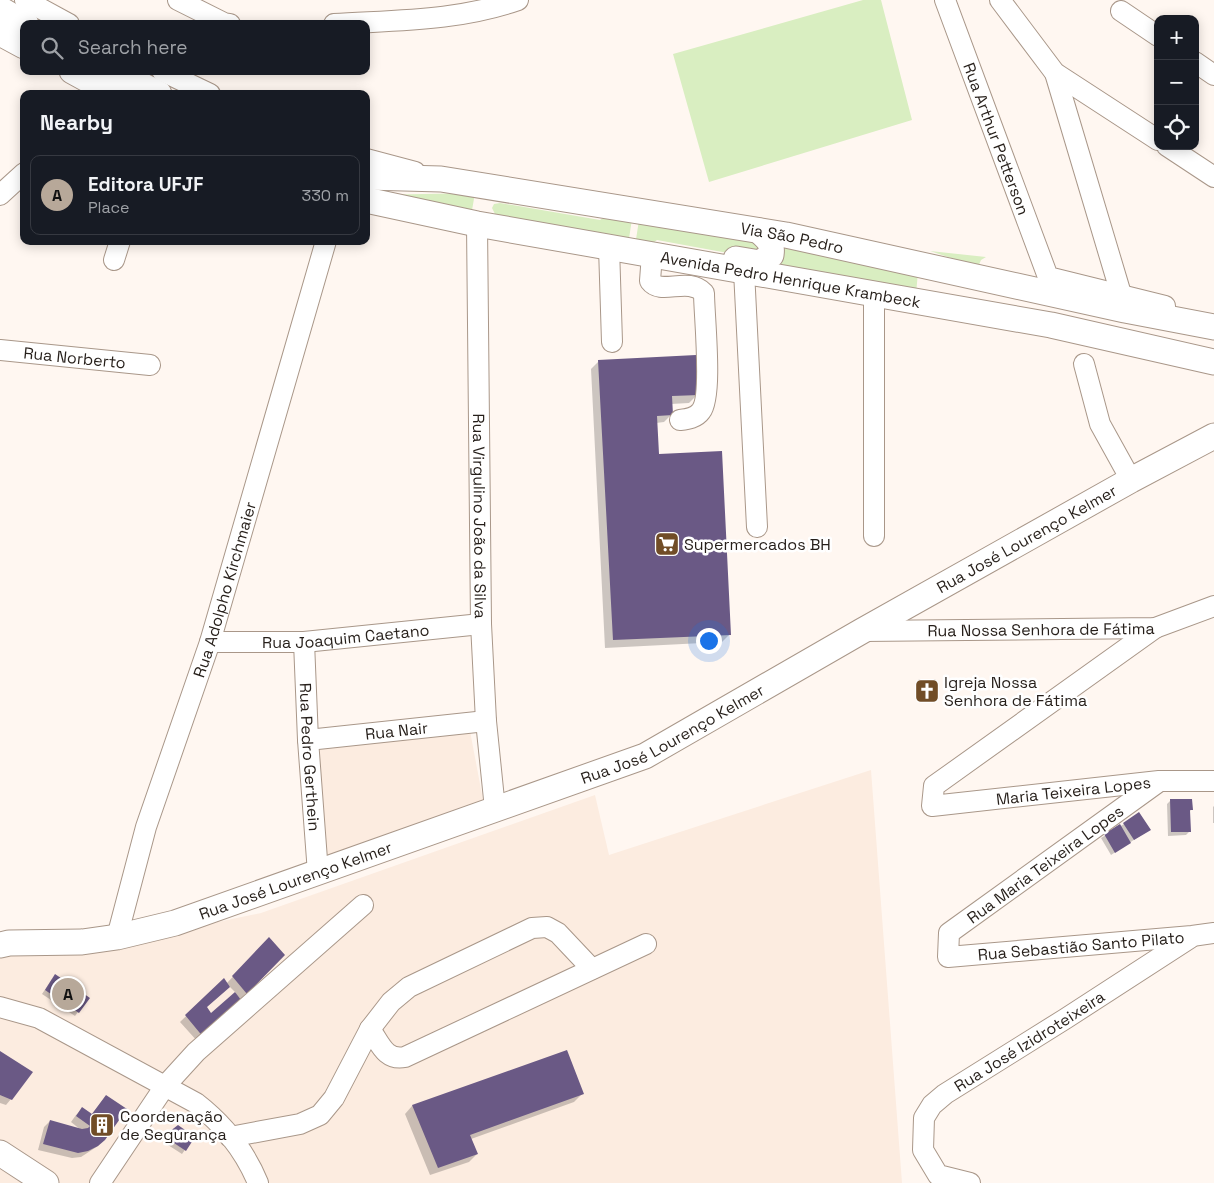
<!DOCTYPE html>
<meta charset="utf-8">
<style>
:root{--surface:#171b24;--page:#20242c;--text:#f1f3f6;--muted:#9ea1a6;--line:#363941;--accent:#b7a899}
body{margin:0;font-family:"Space Grotesk",sans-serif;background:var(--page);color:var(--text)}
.controls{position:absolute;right:15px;top:15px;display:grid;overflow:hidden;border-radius:10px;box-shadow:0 2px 12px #0003}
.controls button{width:45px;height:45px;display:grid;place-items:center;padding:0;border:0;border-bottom:1px solid var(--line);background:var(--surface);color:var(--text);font:25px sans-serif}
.you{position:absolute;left:708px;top:640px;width:18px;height:18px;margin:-12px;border:4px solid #fff;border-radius:50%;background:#1a73e8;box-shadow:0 0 0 8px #1a73e833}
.badge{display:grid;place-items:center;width:32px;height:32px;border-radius:50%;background:var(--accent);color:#111;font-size:16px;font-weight:700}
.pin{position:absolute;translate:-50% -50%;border:2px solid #fff;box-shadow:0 1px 5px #0006}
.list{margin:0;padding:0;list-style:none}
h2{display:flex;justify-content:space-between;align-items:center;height:65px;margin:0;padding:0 20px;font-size:21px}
h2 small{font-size:16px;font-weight:400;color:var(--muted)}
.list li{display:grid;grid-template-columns:32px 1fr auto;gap:15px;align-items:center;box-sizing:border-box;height:80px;margin:0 10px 10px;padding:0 10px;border:1px solid var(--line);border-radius:10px}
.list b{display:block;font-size:19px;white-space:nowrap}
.list p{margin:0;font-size:16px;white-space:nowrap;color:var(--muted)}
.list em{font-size:16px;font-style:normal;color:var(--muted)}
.icon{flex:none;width:28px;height:28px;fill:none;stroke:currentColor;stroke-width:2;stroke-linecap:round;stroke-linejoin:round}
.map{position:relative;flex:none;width:1214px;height:1183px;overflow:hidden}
.search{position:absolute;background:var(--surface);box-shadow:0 2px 12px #0003;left:20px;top:20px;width:350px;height:55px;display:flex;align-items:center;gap:12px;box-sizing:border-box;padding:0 18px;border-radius:10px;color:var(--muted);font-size:19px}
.panel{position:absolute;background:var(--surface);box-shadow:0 2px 12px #0003;left:20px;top:90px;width:350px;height:155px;border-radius:10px}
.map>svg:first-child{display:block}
.built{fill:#fcece0}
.green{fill:#d9eec1}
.shadow{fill:#0003;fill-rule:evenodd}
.building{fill:#6a5985}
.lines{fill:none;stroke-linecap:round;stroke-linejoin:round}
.minor-casing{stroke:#a99789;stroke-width:22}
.major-casing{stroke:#a99789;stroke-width:27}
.minor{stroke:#fff;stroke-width:20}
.major{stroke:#fff;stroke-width:25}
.labels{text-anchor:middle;stroke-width:5;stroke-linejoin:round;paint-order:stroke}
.street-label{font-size:16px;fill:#261f1a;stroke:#fff}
.poi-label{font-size:16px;fill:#261f1a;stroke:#fff;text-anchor:start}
</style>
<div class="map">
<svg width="1214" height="1183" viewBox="0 0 1214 1183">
<rect width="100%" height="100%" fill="#fff7f1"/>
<!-- built -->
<path class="built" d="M470,731L484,805L325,858L314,749Z
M871,770L902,1183H0V957L93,948L261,913L595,795L609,855Z"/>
<!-- green -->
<path class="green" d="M863,0H881L912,120L709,182L673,54Z
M475,193L471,216L373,195Z
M500,203L600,220L607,215L632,219L628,245L496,216L492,208L494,204Z
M639,220L757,242L763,247L755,258L657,240L646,248L635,246Z
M783,246L918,272L916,294L779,269Z
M930,251L986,257L981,260L978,267Z"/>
<!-- shadow -->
<path class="shadow" d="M599,361L697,395L689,403L671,404L672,414L664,422L656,423L657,456L730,634L722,642L605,648L591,369Z
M1170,801L1191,810L1189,812L1190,831L1186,835L1168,836L1167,804Z
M1214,806V823H1213V807Z
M1124,824L1149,830L1111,855L1101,838Z
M269,939L284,955L198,1042L180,1022L223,980L226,984ZM229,986L236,993L211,1015L206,1007Z
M52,979L78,1012L75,1016L42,994Z
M0,1052L11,1099L6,1105L0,1103Z
M582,1094L574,1102L471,1139L477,1154L469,1162L430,1175L405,1114L412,1106Z
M106,1096L98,1146L81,1157L72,1158L38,1150L44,1127L50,1121L81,1130L71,1122L76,1115L82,1109L91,1115Z
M170,1133L194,1137L182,1154L168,1145L166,1136Z"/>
<!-- building -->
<path class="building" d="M696,355L699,395L672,396L673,415L657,416L659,454L722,451L731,635L613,640L598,360Z
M1170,799H1192L1193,810H1190L1191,832H1171Z
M1139,812L1151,830L1134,840L1123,823Z
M1120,824L1131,843L1115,853L1104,834Z
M269,937L285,955L247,994L232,976Z
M55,974L90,998L79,1013L45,990Z
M224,978L230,987L207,1007L211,1013L235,992L241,1000L204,1038L185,1015Z
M567,1050L584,1094L470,1135L478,1154L438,1168L412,1105Z
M0,1051L33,1072L12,1100L0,1095Z
M106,1095L127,1109L105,1140L98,1146L88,1151L78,1153L43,1144L50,1120L82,1129L88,1128L90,1126L76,1116L82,1107L92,1114Z
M178,1125L195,1137L186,1151L171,1141L169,1132Z"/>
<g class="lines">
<defs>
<g id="minor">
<path d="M25,0L69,24"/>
<path d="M178,0L224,23L230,24"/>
<path id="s1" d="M945,0L1048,277L1165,306"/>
<path d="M1000,0L1055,73L1158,140"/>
<path d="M1121,11L1158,36"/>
<path d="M334,24C397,20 458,21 518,0"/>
<path d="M1195,62L1214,75"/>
<path d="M162,71L210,94"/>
<path d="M1055,73L1121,294"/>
<path d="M1167,146L1214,177"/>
<path d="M366,159L415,172"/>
<path d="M0,195L24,173"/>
<path id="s2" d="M477,224L481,624L486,721L495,809"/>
<path d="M609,247L612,342"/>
<path d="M652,254L650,281C661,296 688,276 704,293C704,315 713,396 701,411C696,418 688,419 680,420"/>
<path d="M114,260L120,241"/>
<path d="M744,271L757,527"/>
<path d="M874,293V536"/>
<path id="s3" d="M0,350L150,365"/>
<path d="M1084,364L1100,424L1131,480"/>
<path id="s4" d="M1155,628L934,786L932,806L1159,781H1214"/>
<path id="s5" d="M863,631L1155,628L1214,606"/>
<path id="s6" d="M210,642H304L481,624"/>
<path id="s7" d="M304,642L308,740L318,873"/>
<path id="s8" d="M308,740L486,721"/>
<path id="s9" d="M1157,783L949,933L948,957L1192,936L1214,933"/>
<path id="s10" d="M117,937L146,827L210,642L326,241"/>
<path d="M0,1007L39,1018L196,1103C223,1124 245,1151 258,1183"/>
<path d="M370,1029C380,1043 385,1061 405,1057L646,944"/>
<path d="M230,1137L300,1124L320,1115L334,1098L370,1029L391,1002L409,987L532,928L547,927L558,933L592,969"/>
<path d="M100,1183L165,1086L196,1052L363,905"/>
<path id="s11" d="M970,1183L938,1175L923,1150L924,1118L932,1105L945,1094L1065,1019L1190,938"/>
</g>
<g id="major">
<path d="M0,9L26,24"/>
<path d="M0,33L24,46"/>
<path d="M72,71L114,94"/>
<path d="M114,71L159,94"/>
<path id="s12" d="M366,177L441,179L786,235L1125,310L1214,327"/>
<path id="s13" d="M366,200L477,224L1051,325L1214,362"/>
<path d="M736,259L760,263L771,255C773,243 768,239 759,231"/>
<path id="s14" d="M0,945L9,943L82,942L117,937L175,923L645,756L862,631L1131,480L1214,436"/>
<path d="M0,1153L46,1183"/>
</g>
</defs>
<!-- minor casing -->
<use href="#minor" class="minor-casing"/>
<!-- major casing -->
<use href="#major" class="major-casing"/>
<!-- minor -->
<use href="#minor" class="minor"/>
<!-- major -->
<use href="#major" class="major"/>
</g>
<!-- icons -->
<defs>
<symbol id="supermarket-square" viewBox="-11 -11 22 22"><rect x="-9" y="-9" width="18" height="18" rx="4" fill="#714d27" stroke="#fff"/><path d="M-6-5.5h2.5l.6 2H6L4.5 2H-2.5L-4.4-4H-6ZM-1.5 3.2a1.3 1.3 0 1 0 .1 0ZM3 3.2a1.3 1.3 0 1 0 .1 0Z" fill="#fff"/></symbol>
<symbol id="church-square" viewBox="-11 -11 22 22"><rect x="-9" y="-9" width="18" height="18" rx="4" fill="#714d27" stroke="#fff"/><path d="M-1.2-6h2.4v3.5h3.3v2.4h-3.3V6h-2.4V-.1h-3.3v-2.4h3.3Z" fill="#fff"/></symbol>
<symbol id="building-square" viewBox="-11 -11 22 22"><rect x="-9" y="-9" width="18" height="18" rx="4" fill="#714d27" stroke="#fff"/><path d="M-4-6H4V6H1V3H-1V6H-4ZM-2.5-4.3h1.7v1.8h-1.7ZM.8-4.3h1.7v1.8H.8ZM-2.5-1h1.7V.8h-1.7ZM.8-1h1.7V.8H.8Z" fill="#fff"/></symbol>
</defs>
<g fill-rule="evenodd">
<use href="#supermarket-square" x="653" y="530" width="28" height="28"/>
<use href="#church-square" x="913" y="677" width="28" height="28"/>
<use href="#building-square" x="88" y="1111" width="28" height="28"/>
</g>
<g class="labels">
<!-- street labels -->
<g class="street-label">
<text dy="6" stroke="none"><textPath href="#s1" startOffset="148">Rua Arthur Petterson</textPath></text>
<text dy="6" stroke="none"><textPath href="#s12" startOffset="431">Via São Pedro</textPath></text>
<text dy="6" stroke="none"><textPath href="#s13" startOffset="432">Avenida Pedro Henrique Krambeck</textPath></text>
<text dy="6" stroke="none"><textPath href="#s3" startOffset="75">Rua Norberto</textPath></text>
<text dy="6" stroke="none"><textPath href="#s2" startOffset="292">Rua Virgulino João da Silva</textPath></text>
<text dy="6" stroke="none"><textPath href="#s14" startOffset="1115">Rua José Lourenço Kelmer</textPath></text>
<text dy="6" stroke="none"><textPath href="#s10" startOffset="364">Rua Adolpho Kirchmaier</textPath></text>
<text dy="6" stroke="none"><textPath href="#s5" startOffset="178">Rua Nossa Senhora de Fátima</textPath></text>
<text dy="6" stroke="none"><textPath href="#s6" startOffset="136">Rua Joaquim Caetano</textPath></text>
<text dy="6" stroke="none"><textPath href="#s8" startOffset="89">Rua Nair</textPath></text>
<text dy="6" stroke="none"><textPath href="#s14" startOffset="710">Rua José Lourenço Kelmer</textPath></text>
<text dy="6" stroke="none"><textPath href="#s7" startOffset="115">Rua Pedro Gerthein</textPath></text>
<text dy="6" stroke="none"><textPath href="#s4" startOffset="434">Maria Teixeira Lopes</textPath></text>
<text transform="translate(1045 864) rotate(-36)" y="6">Rua Maria Teixeira Lopes</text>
<text dy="6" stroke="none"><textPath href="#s14" startOffset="305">Rua José Lourenço Kelmer</textPath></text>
<text dy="6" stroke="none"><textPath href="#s9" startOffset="414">Rua Sebastião Santo Pilato</textPath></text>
<text dy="6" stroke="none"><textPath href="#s11" startOffset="226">Rua José Izidroteixeira</textPath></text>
</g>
<!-- poi labels -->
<g class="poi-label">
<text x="684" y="550">Supermercados BH</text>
<text x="944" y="688">Igreja Nossa<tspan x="944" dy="18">Senhora de Fátima</tspan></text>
<text x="120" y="1122">Coordenação<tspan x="120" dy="18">de Segurança</tspan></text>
</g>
</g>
</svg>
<div class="controls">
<button>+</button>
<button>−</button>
<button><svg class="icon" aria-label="locate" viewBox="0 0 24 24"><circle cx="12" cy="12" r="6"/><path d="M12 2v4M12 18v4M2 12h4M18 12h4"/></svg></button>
</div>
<div class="you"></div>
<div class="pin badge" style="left:68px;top:994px">A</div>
<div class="search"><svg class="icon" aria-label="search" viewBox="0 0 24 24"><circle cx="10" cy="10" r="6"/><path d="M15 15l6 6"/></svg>Search here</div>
<section class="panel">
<h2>Nearby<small></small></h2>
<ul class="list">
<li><span class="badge">A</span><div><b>Editora UFJF</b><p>Place</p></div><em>330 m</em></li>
</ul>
</section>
</div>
